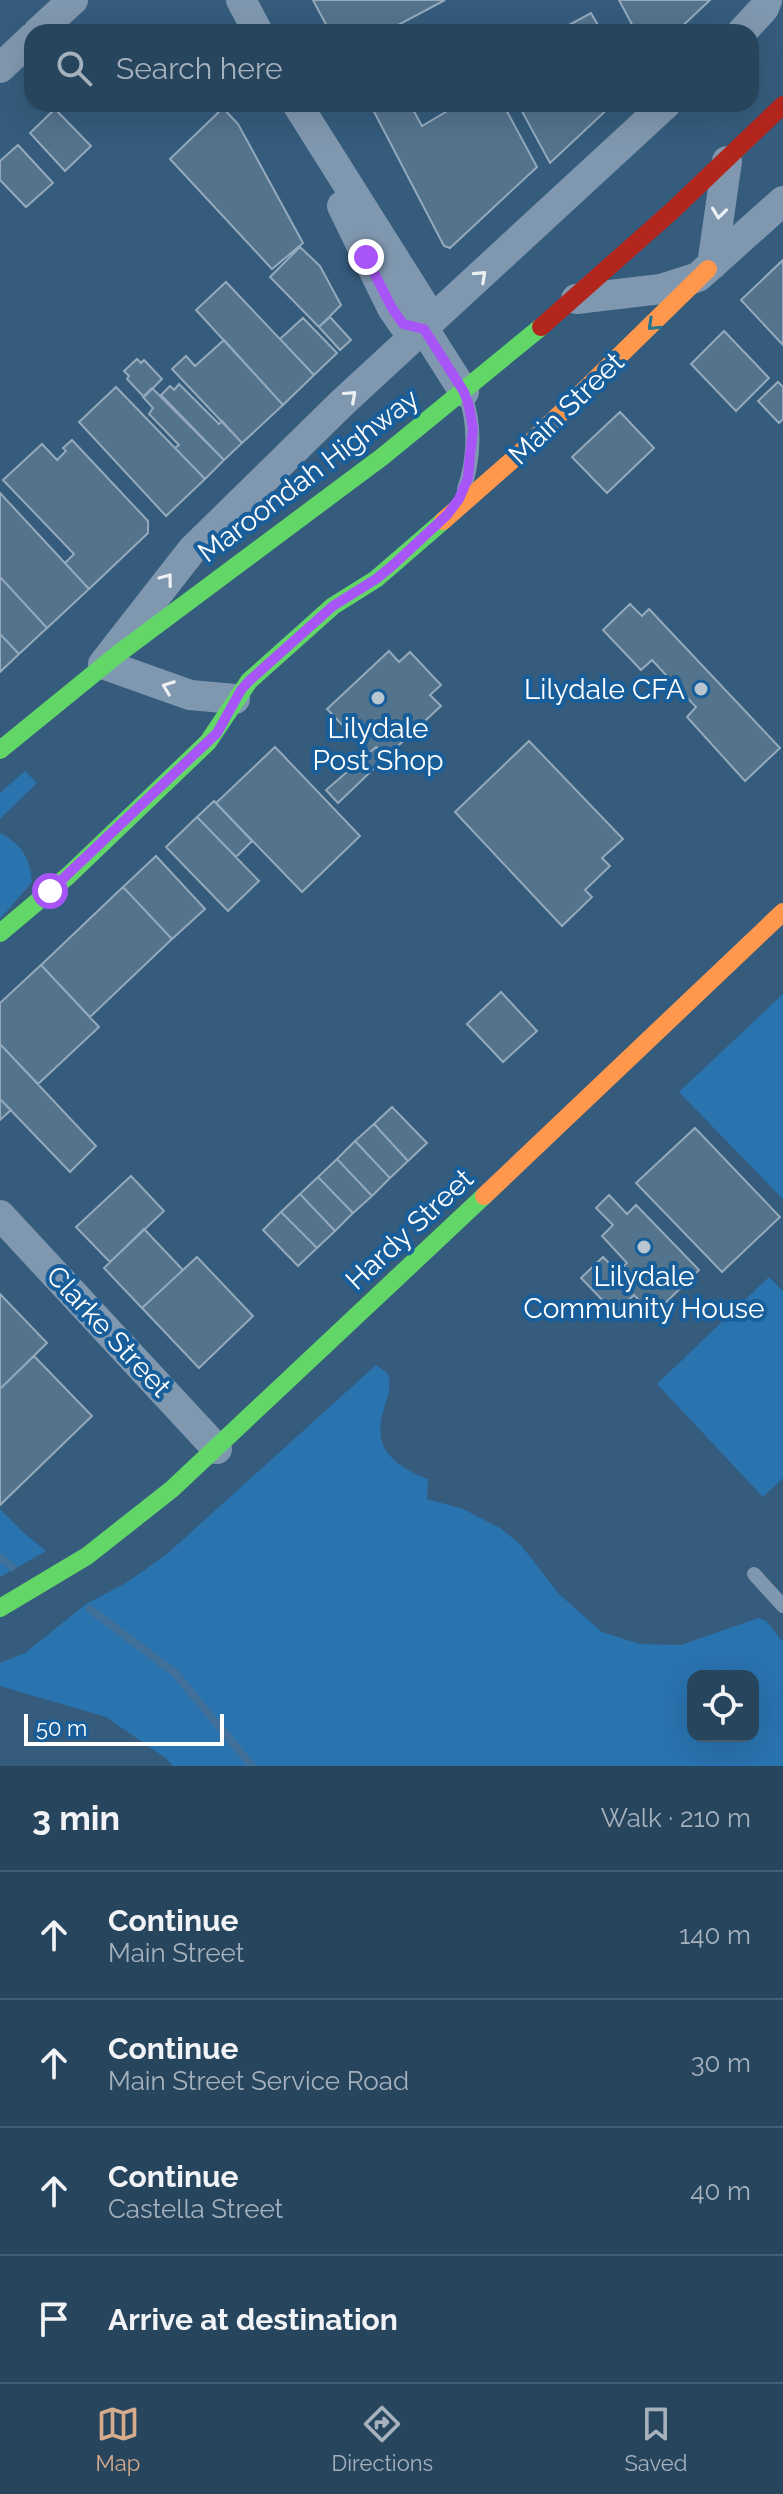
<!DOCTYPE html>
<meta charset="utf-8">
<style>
:root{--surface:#28455e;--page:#304c64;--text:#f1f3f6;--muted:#a5b1bc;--line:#445d73;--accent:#d6ab8b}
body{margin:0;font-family:Raleway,sans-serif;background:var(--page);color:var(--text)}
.controls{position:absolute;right:24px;bottom:24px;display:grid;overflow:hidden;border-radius:16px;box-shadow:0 8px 32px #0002}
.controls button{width:72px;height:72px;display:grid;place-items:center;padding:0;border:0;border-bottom:2px solid var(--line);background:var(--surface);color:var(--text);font:40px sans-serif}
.scale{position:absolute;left:24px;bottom:20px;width:200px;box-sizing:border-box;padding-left:8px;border:4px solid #fff;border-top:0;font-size:22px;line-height:28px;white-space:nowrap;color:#fff;-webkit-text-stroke:6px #185e9a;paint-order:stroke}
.stop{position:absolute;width:24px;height:24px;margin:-18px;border:6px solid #a855f7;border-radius:50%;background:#fff}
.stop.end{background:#a855f7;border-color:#fff;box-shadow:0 2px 8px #0008}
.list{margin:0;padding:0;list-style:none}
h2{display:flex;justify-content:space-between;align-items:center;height:104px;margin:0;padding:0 32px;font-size:34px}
h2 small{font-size:26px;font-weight:400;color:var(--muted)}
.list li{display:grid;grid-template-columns:52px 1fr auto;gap:24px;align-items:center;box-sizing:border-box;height:128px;padding:0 32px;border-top:2px solid var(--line)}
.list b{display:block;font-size:30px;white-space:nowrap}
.list p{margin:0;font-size:26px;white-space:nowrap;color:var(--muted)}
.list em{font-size:26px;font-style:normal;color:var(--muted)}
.icon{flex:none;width:44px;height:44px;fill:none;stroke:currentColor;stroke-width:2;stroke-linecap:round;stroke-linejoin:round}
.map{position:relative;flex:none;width:783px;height:1766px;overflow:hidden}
.search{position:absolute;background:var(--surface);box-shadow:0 8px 32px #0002;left:24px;right:24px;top:24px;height:88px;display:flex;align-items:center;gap:20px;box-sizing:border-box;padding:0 28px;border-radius:24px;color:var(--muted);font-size:30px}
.sheet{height:616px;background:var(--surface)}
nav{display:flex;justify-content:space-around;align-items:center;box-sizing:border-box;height:112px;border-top:2px solid var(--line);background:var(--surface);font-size:22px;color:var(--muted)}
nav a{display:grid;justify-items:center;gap:4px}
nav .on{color:var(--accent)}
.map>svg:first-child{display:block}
.green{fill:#2973af;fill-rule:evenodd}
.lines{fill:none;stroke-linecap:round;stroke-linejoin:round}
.stream{stroke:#41719b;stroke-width:8}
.building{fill:#54738d;stroke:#94aabc;stroke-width:2}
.lane{stroke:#8098af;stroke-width:14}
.street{stroke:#8098af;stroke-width:30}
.fast{stroke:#63d668;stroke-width:18}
.slow{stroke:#ff974d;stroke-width:18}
.jam{stroke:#b3261e;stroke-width:18}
.oneway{stroke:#ecf0f3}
.oneway2{stroke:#277690}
.route{stroke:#a855f7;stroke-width:10}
.poi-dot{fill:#b8c6d2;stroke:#185e9a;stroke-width:3}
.labels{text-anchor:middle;stroke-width:8;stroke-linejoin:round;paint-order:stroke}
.street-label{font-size:28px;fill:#fff;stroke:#185e9a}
.poi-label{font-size:28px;fill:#fff;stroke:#185e9a}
</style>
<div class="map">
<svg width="783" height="1766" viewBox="0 0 783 1766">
<rect width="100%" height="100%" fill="#355c7d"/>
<!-- green -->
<path class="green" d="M25,771L37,783L0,819V793Z
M0,833C22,845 30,857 32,882L0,919Z
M783,994V1199L679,1092Z
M769,1277L783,1291V1478L763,1497L657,1384Z
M376,1365L388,1374C392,1389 387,1397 383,1412C372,1450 396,1466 428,1479L427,1499L463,1509L500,1528L520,1544L559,1594L602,1632L640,1644L681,1645L758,1618L766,1621L783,1642V1766H173L167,1759L106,1717L0,1686V1663L25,1653L86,1604L126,1583L167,1554ZM753,1676V1736H693V1676Z
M0,1509L24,1533L46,1551L0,1577Z"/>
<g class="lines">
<!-- stream -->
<path class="stream" d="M0,1557L12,1567
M90,1609L175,1673L252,1766"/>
</g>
<!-- building -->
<path class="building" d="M313,0H445L385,32H330Z
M619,0H710L676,32H636Z
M591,13L602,32H556Z
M370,104H410L422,126L459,104H503L537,167L450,248L444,246Z
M518,104H613L550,163Z
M223,108L238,124L303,243L272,269L170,159Z
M55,109L91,146L65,171L30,133Z
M18,145L53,183L26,207L0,180V161Z
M300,247L320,266L341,305L319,327L270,277Z
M783,260V345L741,300Z
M226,282L314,375L283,405L196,310Z
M330,317L351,340L340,350L319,327Z
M303,318L337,353L314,375L280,339Z
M724,331L769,378L736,411L691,364Z
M224,340L283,405L242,443L172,369L186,356L195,366Z
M137,359L141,363L144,360L162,379L144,397L127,379L129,376L124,371Z
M778,382L783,387V419L779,423L758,401Z
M179,384L219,424L222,421L242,443L224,460L161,395L170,386L174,390Z
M116,387L205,479L166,516L79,422Z
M152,388L224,460L205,479L175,448L179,445L149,414L153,408L143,397Z
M620,412L654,448L607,493L572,457Z
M72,440L148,521V533L89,589L65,563L74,554L3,480L42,444L57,460L66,451L63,448Z
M0,493L89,589L47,628L0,577Z
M0,577L47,628L19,654L0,634Z
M630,604L642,616L649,609L780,748L745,781L687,717L696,707L652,660L641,670L603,630Z
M0,634L19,654L0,672Z
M389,651L399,662L410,652L441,685L430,695L441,706L386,757L376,747L369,753L327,709Z
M529,741L623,839L602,858L610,866L585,890L592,897L562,926L455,812Z
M275,747L360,836L302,892L216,803Z
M376,747L386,757L338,803L326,790Z
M214,801L252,841L236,857L197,817Z
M197,817L259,881L228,911L166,847Z
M156,856L205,909L172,939L123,887Z
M123,887L172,939L90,1017L41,965Z
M41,965L99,1027L38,1084L0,1044V1003Z
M501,992L537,1031L503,1062L467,1024Z
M0,1044L96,1146L70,1172L0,1099Z
M0,1099L11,1110L0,1120Z
M392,1107L427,1143L408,1161L374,1124Z
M374,1124L408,1161L390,1178L355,1141Z
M695,1128L780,1217L722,1272L636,1183Z
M355,1141L390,1178L372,1196L337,1159Z
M337,1159L372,1196L353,1213L318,1177Z
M131,1176L164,1211L110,1262L76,1227Z
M318,1177L353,1213L335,1231L300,1194Z
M300,1194L335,1231L317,1248L281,1212Z
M609,1195L627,1214L636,1205L699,1270L653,1315L634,1295L615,1313L581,1278L603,1257L618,1272L627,1263L602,1236L613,1225L596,1208Z
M281,1212L317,1248L298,1266L263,1230Z
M144,1229L183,1270L142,1308L104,1268Z
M197,1257L253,1316L199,1368L142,1308Z
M0,1294L47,1343L0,1389Z
M34,1356L92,1416L0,1505V1389Z"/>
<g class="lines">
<!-- lane -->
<path class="lane" d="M464,489C474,461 476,424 465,396
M754,1574L783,1606"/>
<!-- street -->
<path class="street" d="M241,0L258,32
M38,32L73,0
M742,32L764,8L767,0
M0,68L32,38
M297,104L426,309L424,329L464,392
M342,206L392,308L403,324L424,329
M712,265L727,161
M576,299L661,289L698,277L783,201
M235,699L190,695L103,664L192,550L343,402L666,104
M0,1215L217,1449"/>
<!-- fast -->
<path class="fast" d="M0,750L118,654L382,457L541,327
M0,933L69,875L208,742L249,681L333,606L376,579L443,521
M0,1608L87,1556L172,1489L484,1196"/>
<!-- slow -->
<path class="slow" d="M443,521L518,455L708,269
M484,1196L783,912"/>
<!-- jam -->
<path class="jam" d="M541,327L673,210L783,105"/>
</g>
<!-- one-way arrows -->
<defs><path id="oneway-chevron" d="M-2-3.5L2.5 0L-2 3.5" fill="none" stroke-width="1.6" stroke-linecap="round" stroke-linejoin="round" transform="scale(2)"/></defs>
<g class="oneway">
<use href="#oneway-chevron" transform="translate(719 213) rotate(97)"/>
<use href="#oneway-chevron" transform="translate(481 276) rotate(-43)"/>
<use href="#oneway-chevron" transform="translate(351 396) rotate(-42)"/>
<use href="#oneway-chevron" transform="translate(167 579) rotate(-53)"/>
<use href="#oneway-chevron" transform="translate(168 687) rotate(-159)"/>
</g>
<use class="oneway2" href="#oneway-chevron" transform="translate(653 325) rotate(136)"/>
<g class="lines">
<!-- route -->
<path class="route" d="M50,891L217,733L241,690L249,681L333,606L376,579L392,566L447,515L459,499L468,478L470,455L473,429L469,406L464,392L424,329L403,324L392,308L366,257"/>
</g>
<!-- markers -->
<g class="poi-dot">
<circle cx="701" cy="689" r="8"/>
<circle cx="378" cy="698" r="8"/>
<circle cx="644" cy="1247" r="8"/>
</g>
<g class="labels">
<!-- street labels -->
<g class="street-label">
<text transform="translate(566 408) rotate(-44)" y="10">Main Street</text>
<text transform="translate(308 475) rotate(-37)" y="10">Maroondah Highway</text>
<text transform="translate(409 1229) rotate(-43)" y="10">Hardy Street</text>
<text transform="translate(109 1331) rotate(47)" y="10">Clarke Street</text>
</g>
<!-- poi labels -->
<g class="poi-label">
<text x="685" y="699" text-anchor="end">Lilydale CFA</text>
<text x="378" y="738">Lilydale<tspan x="378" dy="32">Post Shop</tspan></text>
<text x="644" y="1286">Lilydale<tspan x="644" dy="32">Community House</tspan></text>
</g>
</g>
</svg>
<div class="controls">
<button><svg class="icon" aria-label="locate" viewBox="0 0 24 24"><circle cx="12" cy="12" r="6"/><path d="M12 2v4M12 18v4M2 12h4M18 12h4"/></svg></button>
</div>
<div class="scale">50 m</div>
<div class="stop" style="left:50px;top:891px"></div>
<div class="stop end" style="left:366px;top:257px"></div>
<div class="search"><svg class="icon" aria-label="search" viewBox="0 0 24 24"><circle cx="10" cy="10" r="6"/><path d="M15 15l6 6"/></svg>Search here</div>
</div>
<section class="sheet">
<h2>3 min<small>Walk · 210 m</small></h2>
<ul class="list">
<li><svg class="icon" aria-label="ahead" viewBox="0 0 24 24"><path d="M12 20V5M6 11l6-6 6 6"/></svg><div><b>Continue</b><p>Main Street</p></div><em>140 m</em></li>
<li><svg class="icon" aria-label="ahead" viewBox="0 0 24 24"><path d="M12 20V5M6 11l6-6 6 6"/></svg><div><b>Continue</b><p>Main Street Service Road</p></div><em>30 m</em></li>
<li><svg class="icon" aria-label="ahead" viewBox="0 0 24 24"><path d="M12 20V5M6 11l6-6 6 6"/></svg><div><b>Continue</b><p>Castella Street</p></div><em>40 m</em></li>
<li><svg class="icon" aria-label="arrive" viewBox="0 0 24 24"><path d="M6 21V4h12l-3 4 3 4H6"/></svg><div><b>Arrive at destination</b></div></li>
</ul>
</section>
<nav>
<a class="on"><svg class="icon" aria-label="map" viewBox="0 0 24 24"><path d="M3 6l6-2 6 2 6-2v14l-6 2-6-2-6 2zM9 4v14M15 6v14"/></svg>Map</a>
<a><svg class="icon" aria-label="directions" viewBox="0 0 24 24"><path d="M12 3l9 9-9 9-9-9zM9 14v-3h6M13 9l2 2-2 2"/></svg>Directions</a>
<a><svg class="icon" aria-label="saved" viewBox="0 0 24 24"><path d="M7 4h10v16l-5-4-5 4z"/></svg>Saved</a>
</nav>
